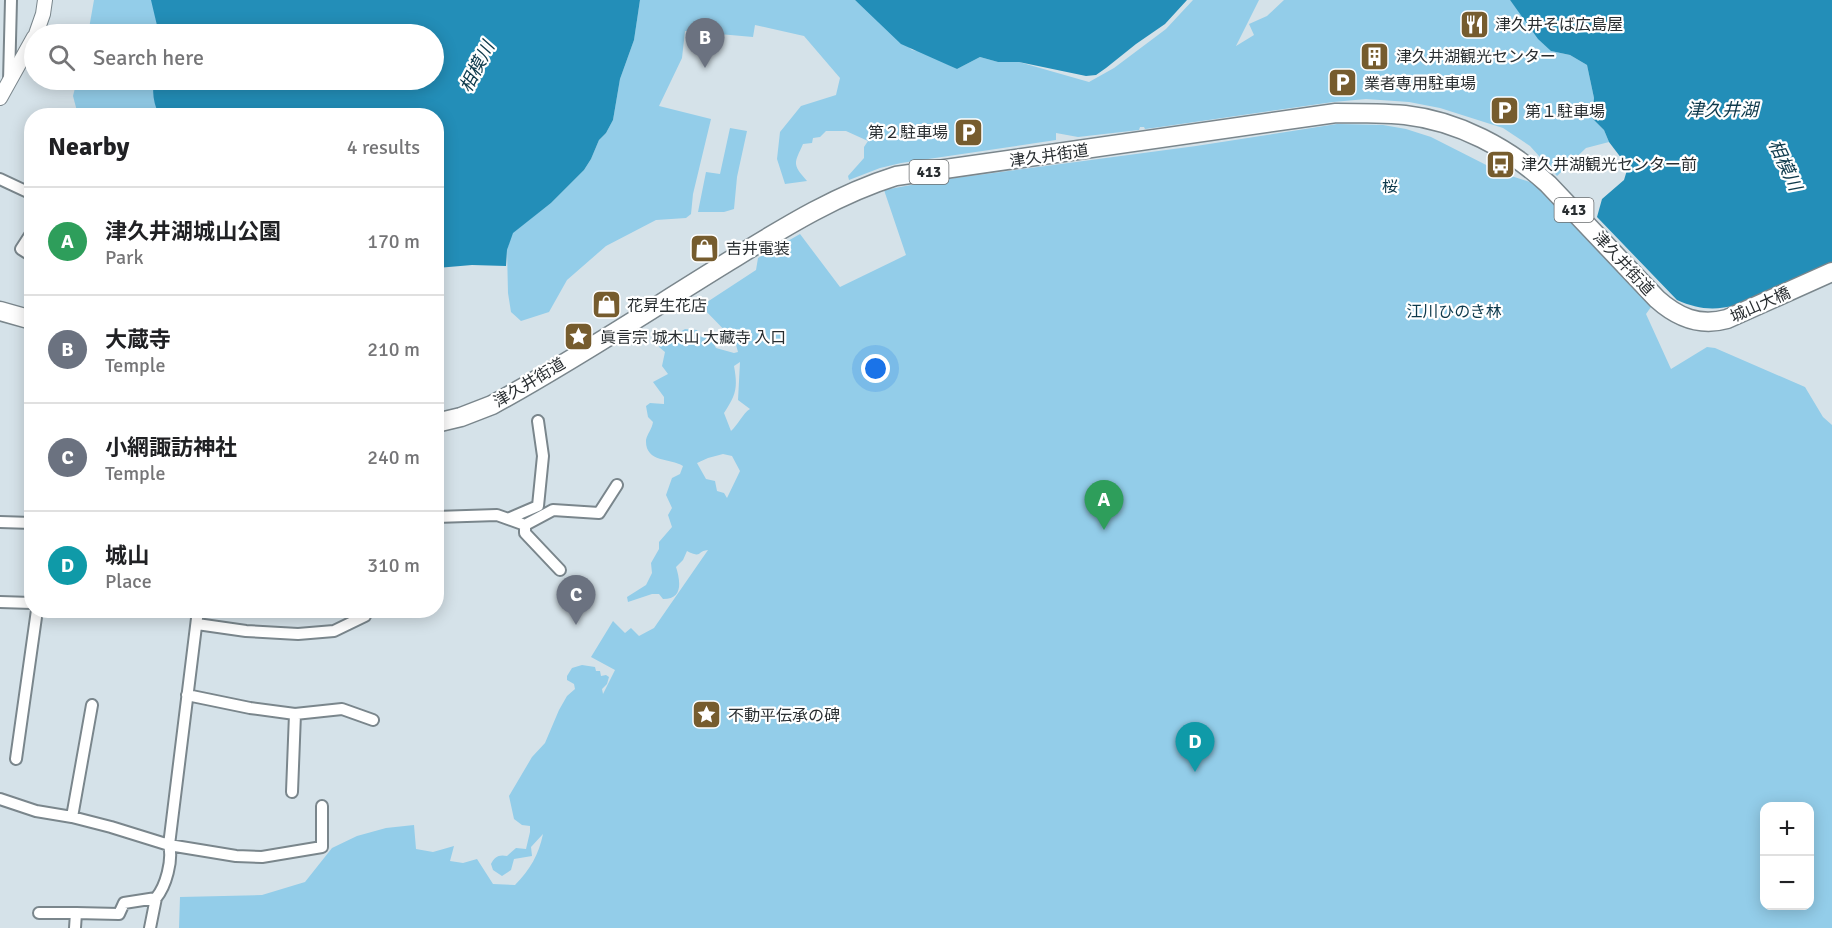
<!DOCTYPE html>
<meta charset="utf-8">
<style>
:root{--surface:#fff;--page:#f6f6f6;--text:#202124;--muted:#757577;--line:#e0e0e0;--accent:#765c2e}
body{margin:0;font-family:Signika,"Noto Sans JP",sans-serif;background:var(--page);color:var(--text)}
.controls{position:absolute;right:18px;bottom:18px;display:grid;overflow:hidden;border-radius:12px;box-shadow:0 3px 15px #0003}
.controls button{width:54px;height:54px;display:grid;place-items:center;padding:0;border:0;border-bottom:2px solid var(--line);background:var(--surface);color:var(--text);font:30px sans-serif}
.you{position:absolute;left:876px;top:369px;width:21px;height:21px;margin:-15px;border:4px solid #fff;border-radius:50%;background:#1a73e8;box-shadow:0 0 0 9px #1a73e833}
.badge{display:grid;place-items:center;width:39px;height:39px;border-radius:50%;background:var(--accent);color:#fff;font-size:20px;font-weight:700}
.pin{position:absolute;translate:-50% -50px;filter:drop-shadow(0 2px 3px #0008)}
.pin::after{content:'';position:absolute;top:32px;width:21px;height:18px;background:inherit;clip-path:polygon(0 0,100% 0,50% 100%)}
.list{margin:0;padding:0;list-style:none}
h2{display:flex;justify-content:space-between;align-items:center;height:78px;margin:0;padding:0 24px;font-size:26px}
h2 small{font-size:20px;font-weight:400;color:var(--muted)}
.list li{display:grid;grid-template-columns:39px 1fr auto;gap:18px;align-items:center;box-sizing:border-box;height:108px;padding:0 24px;border-top:2px solid var(--line)}
.list b{display:block;font-size:22px;white-space:nowrap}
.list p{margin:0;font-size:20px;white-space:nowrap;color:var(--muted)}
.list em{font-size:20px;font-style:normal;color:var(--muted)}
.icon{flex:none;width:33px;height:33px;fill:none;stroke:currentColor;stroke-width:2;stroke-linecap:round;stroke-linejoin:round}
.map{position:relative;flex:none;width:1832px;height:928px;overflow:hidden}
.search{position:absolute;background:var(--surface);box-shadow:0 3px 15px #0003;left:24px;top:24px;width:420px;height:66px;display:flex;align-items:center;gap:15px;box-sizing:border-box;padding:0 21px;border-radius:33px;color:var(--muted);font-size:22px}
.panel{position:absolute;background:var(--surface);box-shadow:0 3px 15px #0003;left:24px;top:108px;width:420px;height:510px;border-radius:24px}
.map>svg:first-child{display:block}
.green{fill:#93cde9;fill-rule:evenodd}
.water{fill:#238eb8}
.lines{fill:none;stroke-linecap:round;stroke-linejoin:round}
.street-casing{stroke:#7a868c;stroke-width:14}
.secondary-casing{stroke:#7a868c;stroke-width:16}
.highway-casing{stroke:#7a868c;stroke-width:21}
.street{stroke:#fff;stroke-width:10}
.secondary{stroke:#fff;stroke-width:14}
.highway{stroke:#fff;stroke-width:18}
.labels{text-anchor:middle;stroke-width:4.5;stroke-linejoin:round;paint-order:stroke}
.shield{fill:#fff;stroke:#696d6f;stroke-width:1.5}
.shield-label{font-size:15px;font-weight:bold;fill:#292e31}
.poi-label{font-size:16px;fill:#292e31;stroke:#fff;text-anchor:start}
.street-label{font-size:16px;fill:#292e31;stroke:#fff}
.park-label{font-size:16px;fill:#0d394b;stroke:#fff}
.water-label{font-size:18px;font-style:italic;fill:#0d394b;stroke:#fff}
</style>
<div class="map">
<svg width="1832" height="928" viewBox="0 0 1832 928">
<rect width="100%" height="100%" fill="#d5e2e9"/>
<!-- green -->
<path class="green" d="M94,0H152L159,34H88Z
M640,0H855L912,50L924,52L957,69L980,57L998,62H1019L1089,82L1114,68L1166,29L1193,0H1259L1236,46L1254,35L1249,24L1267,16L1284,0H1510L1551,51L1570,55L1587,65L1594,98L1592,118L1604,130L1609,142L1586,148L1557,176L1530,146L1503,128L1440,108L1409,102L1366,99L1333,102L1160,127L1145,129L1144,127H1140L1139,130L1078,137L1056,133V140L901,163L880,168L849,180L848,176L864,158V147L868,141L846,131H826L820,137L813,138L812,143L803,144C794,164 792,164 807,181L785,184L777,159L780,132L801,106L836,95L840,78L804,36L755,25L753,37L685,31L682,58L659,106L711,119L693,194L691,214L686,218L656,220L606,246L567,280L549,312L521,321L511,312L508,293L507,250L512,233L551,203L584,170L591,159L599,140L606,133L613,120L620,79L634,40Z
M77,80H157L162,115H78L73,96Z
M1337,124L1383,125L1406,129L1431,137L1502,173L1533,183L1651,307L1646,314L1671,369L1707,347L1715,348L1805,387L1823,417L1832,425V928H179L180,897L262,895L305,882L332,848L357,836L386,828L414,825L416,849L433,852L454,846L450,861L463,863L477,859L493,884L515,885C530,870 539,854 543,834L531,847L532,856L514,859L511,870L502,876L493,870L491,864C494,857 499,854 507,856L516,848L526,849L530,832V826L522,825L514,819L509,796L532,757L545,743L559,710L567,696L575,689L574,684L567,680V676L572,668L582,665L595,667L596,671H600L601,676L606,675L609,677L607,684L602,689L603,694L615,670L591,657L613,621L625,633L631,628L639,636L654,628L708,550C696,551 703,559 687,551L683,560L676,567C680,580 684,599 663,599L659,594H652L628,602L627,597L646,585L652,573L651,563L659,549V542L672,527L668,515L672,508L666,495L672,478L680,474L683,466C670,458 645,463 646,440C647,434 652,429 653,422L648,417L646,406L650,403L664,404V397L653,382L668,374L662,366L665,352L659,347L663,334H677L685,329L697,330L701,337C710,337 712,340 716,348L734,353L738,352L735,341L701,306L756,270L758,258L800,234L840,287L906,255L884,190L933,181L1196,146ZM740,362L738,400L750,409C743,413 738,425 731,431L724,413C736,395 738,388 734,366ZM723,454L732,456L740,471L727,498L724,493L717,491L715,481L706,479L697,463L708,458ZM1764,806H1810V906H1764Z
M730,128L747,131L737,177L734,209L724,212H698L706,172L720,174Z"/>
<!-- water -->
<path class="water" d="M151,0H640L634,40L620,79L613,120L606,133L599,140L591,159L584,170L551,203L513,233L507,250L506,266L472,265L437,268L436,116L159,115C154,104 151,91 155,80H434V34H159Z
M855,0H1187L1165,24L1136,44L1106,68L1096,75L1086,76L1019,62H998L980,57L957,69L901,44Z
M1510,0H1832V262L1736,305C1714,311 1697,309 1677,300L1597,217L1602,199L1624,180L1628,167L1609,142L1604,130L1592,118L1594,98L1587,65L1570,55L1551,51L1538,39Z"/>
<g class="lines">
<defs>
<path id="street" d="M9,81L11,0
M0,179L32,194
M32,232L21,249L32,256
M436,517L497,515L525,525L553,510L599,513L617,485
M510,518L538,506L543,456L538,421
M0,522L32,523
M525,525V533L560,570
M0,602L32,603
M197,624L246,631L298,634L334,631L365,616
M187,695L250,708L295,714L342,709L373,720
M16,759L37,610
M292,792L295,714
M0,799L36,811L72,817L111,827L169,845L236,856L262,857L322,847V806
M72,817L92,705
M39,913H76
M75,928L76,913L119,914L124,903L156,898C166,886 173,860 169,845L198,610
M150,928L156,898"/>
<path id="secondary" d="M36,34L43,14L45,0
M0,98L34,37"/>
<path id="highway" d="M0,311L32,320
M436,423L461,417L492,405C571,362 648,311 726,263C780,230 835,195 896,176L1336,113C1359,113 1382,113 1405,115C1458,121 1509,148 1548,184L1657,299C1677,317 1699,327 1727,319L1832,272"/>
</defs>
<!-- street casing -->
<use href="#street" class="street-casing"/>
<!-- secondary casing -->
<use href="#secondary" class="secondary-casing"/>
<!-- highway casing -->
<use href="#highway" class="highway-casing"/>
<!-- street -->
<use href="#street" class="street"/>
<!-- secondary -->
<use href="#secondary" class="secondary"/>
<!-- highway -->
<use href="#highway" class="highway"/>
</g>
<!-- icons -->
<defs>
<symbol id="restaurant-square" viewBox="-11 -11 22 22"><rect x="-9" y="-9" width="18" height="18" rx="4" fill="#765c2e" stroke="#fff"/><path d="M-5-6h1v4h1v-4h1v4h1v-4h1v5L-1.5 .5V6h-2V.5L-5-1ZM5-6V6H3V1.5H1.5Q1.5-4 5-6Z" fill="#fff"/></symbol>
<symbol id="building-square" viewBox="-11 -11 22 22"><rect x="-9" y="-9" width="18" height="18" rx="4" fill="#765c2e" stroke="#fff"/><path d="M-4-6H4V6H1V3H-1V6H-4ZM-2.5-4.3h1.7v1.8h-1.7ZM.8-4.3h1.7v1.8H.8ZM-2.5-1h1.7V.8h-1.7ZM.8-1h1.7V.8H.8Z" fill="#fff"/></symbol>
<symbol id="parking-square" viewBox="-11 -11 22 22"><rect x="-9" y="-9" width="18" height="18" rx="4" fill="#765c2e" stroke="#fff"/><path d="M-3.5-5.5H1a3.5 3.5 0 0 1 0 7H-1V5.5H-3.5ZM-1-3.4V-.6H.8a1.4 1.4 0 0 0 0-2.8Z" fill="#fff"/></symbol>
<symbol id="bus-square" viewBox="-11 -11 22 22"><rect x="-9" y="-9" width="18" height="18" rx="4" fill="#765c2e" stroke="#fff"/><path d="M-5-6H5V4H4V6H2V4H-2V6H-4V4H-5ZM-3.5-4V0h7V-4ZM-3.5 1.2v1.5H-2V1.2ZM2 1.2v1.5H3.5V1.2Z" fill="#fff"/></symbol>
<symbol id="shop-square" viewBox="-11 -11 22 22"><rect x="-9" y="-9" width="18" height="18" rx="4" fill="#765c2e" stroke="#fff"/><path d="M-5-2.5h2.3a2.7 3.5 0 0 1 5.4 0H5L5.5 6h-11ZM-1.5-2.5h3a1.5 2.3 0 0 0-3 0Z" fill="#fff"/></symbol>
<symbol id="sight-square" viewBox="-11 -11 22 22"><rect x="-9" y="-9" width="18" height="18" rx="4" fill="#765c2e" stroke="#fff"/><path d="M0-6L1.8-2.2L6-1.7L2.9 1.2L3.7 5.4L0 3.3L-3.7 5.4L-2.9 1.2L-6-1.7L-1.8-2.2Z" fill="#fff"/></symbol>
</defs>
<g fill-rule="evenodd">
<use href="#restaurant-square" x="1458" y="8" width="33" height="33"/>
<use href="#building-square" x="1358" y="40" width="33" height="33"/>
<use href="#parking-square" x="1326" y="66" width="33" height="33"/>
<use href="#parking-square" x="1488" y="94" width="33" height="33"/>
<use href="#parking-square" x="952" y="116" width="33" height="33"/>
<use href="#bus-square" x="1484" y="148" width="33" height="33"/>
<use href="#shop-square" x="688" y="232" width="33" height="33"/>
<use href="#shop-square" x="590" y="288" width="33" height="33"/>
<use href="#sight-square" x="562" y="320" width="33" height="33"/>
<use href="#sight-square" x="690" y="698" width="33" height="33"/>
</g>
<g class="labels">
<!-- shield labels -->
<g class="shield">
<rect x="909.5" y="160" width="39" height="24" rx="4.5"/>
<rect x="1554.5" y="198" width="39" height="24" rx="4.5"/>
</g>
<g class="shield-label">
<text x="929" y="177">413</text>
<text x="1574" y="215">413</text>
</g>
<!-- poi labels -->
<g class="poi-label">
<text x="1495" y="30">津久井そば広島屋</text>
<text x="1396" y="62">津久井湖観光センター</text>
<text x="1364" y="89">業者専用駐車場</text>
<text x="1525" y="117">第１駐車場</text>
<text x="948" y="138" text-anchor="end">第２駐車場</text>
<text x="1521" y="170">津久井湖観光センター前</text>
<text x="726" y="254">吉井電装</text>
<text x="627" y="311">花昇生花店</text>
<text x="600" y="343">眞言宗 城木山 大藏寺 入口</text>
<text x="728" y="721">不動平伝承の碑</text>
</g>
<!-- street labels -->
<g class="street-label">
<text transform="translate(1049 155) rotate(-8)" y="6">津久井街道</text>
<text transform="translate(1624 263) rotate(47)" y="6">津久井街道</text>
<text transform="translate(1760 304) rotate(-24)" y="6">城山大橋</text>
<text transform="translate(529 382) rotate(-31)" y="6">津久井街道</text>
</g>
<!-- park labels -->
<g class="park-label">
<text x="1390" y="192">桜</text>
<text x="1454" y="317">江川ひのき林</text>
</g>
<!-- water labels -->
<g class="water-label">
<text transform="translate(477 67) rotate(-63)" y="6">相模川</text>
<text x="1722" y="116">津久井湖</text>
<text transform="translate(1785 165) rotate(65)" y="6">相模川</text>
</g>
</g>
</svg>
<div class="controls">
<button>+</button>
<button>−</button>
</div>
<div class="you"></div>
<div class="pin badge" style="left:1104px;top:530px;background:#2e9e5b">A</div>
<div class="pin badge" style="left:705px;top:68px;background:#6b7280">B</div>
<div class="pin badge" style="left:576px;top:625px;background:#6b7280">C</div>
<div class="pin badge" style="left:1195px;top:772px;background:#0f9aa8">D</div>
<div class="search"><svg class="icon" aria-label="search" viewBox="0 0 24 24"><circle cx="10" cy="10" r="6"/><path d="M15 15l6 6"/></svg>Search here</div>
<section class="panel">
<h2>Nearby<small>4 results</small></h2>
<ul class="list">
<li><span class="badge" style="background:#2e9e5b">A</span><div><b>津久井湖城山公園</b><p>Park</p></div><em>170 m</em></li>
<li><span class="badge" style="background:#6b7280">B</span><div><b>大蔵寺</b><p>Temple</p></div><em>210 m</em></li>
<li><span class="badge" style="background:#6b7280">C</span><div><b>小網諏訪神社</b><p>Temple</p></div><em>240 m</em></li>
<li><span class="badge" style="background:#0f9aa8">D</span><div><b>城山</b><p>Place</p></div><em>310 m</em></li>
</ul>
</section>
</div>
